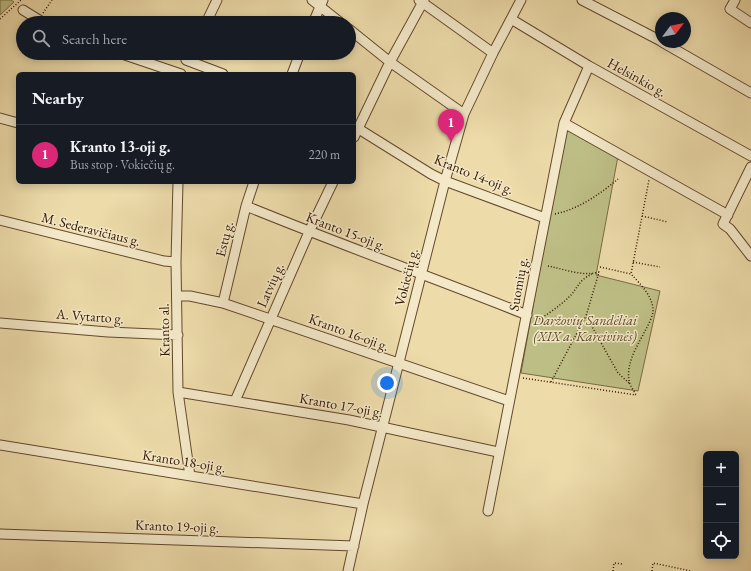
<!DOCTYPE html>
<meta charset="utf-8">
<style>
:root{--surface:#171b24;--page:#242831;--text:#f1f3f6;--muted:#9ea1a6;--line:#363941;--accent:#db2777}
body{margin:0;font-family:"EB Garamond",serif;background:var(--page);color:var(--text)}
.controls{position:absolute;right:12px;bottom:12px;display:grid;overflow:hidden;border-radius:6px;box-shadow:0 2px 10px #0003}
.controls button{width:36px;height:36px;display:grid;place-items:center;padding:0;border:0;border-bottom:1px solid var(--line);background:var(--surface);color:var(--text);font:20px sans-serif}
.compass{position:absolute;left:655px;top:12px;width:36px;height:36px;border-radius:50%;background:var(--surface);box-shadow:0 2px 10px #0003;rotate:58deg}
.you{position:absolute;left:387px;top:383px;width:14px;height:14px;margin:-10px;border:3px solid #fff;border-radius:50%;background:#1a73e8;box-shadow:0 0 0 6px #1a73e833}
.badge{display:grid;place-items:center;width:26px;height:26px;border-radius:50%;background:var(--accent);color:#fff;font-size:13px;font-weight:700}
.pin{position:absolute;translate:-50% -33px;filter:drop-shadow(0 1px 2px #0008)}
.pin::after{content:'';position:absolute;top:21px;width:14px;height:12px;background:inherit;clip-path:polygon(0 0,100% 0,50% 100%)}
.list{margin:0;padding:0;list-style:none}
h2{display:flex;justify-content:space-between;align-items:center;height:52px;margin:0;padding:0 16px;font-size:17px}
h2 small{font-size:13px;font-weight:400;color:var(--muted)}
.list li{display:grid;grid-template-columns:26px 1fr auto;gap:12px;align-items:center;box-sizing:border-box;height:60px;padding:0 16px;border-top:1px solid var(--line)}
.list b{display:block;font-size:15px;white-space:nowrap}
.list p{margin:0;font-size:13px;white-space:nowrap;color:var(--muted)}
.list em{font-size:13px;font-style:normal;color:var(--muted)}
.icon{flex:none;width:22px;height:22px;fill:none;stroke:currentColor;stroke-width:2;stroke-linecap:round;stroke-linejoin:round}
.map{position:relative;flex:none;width:751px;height:571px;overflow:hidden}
.search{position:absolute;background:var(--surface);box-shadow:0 2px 10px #0003;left:16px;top:16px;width:340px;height:44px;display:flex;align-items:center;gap:10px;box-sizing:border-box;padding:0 14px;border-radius:22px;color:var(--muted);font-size:15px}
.panel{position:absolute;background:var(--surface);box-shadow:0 2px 10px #0003;left:16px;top:72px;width:340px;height:112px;border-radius:6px}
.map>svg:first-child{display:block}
.green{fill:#bdbe85;stroke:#7a6a44}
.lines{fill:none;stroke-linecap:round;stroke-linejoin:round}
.minor-casing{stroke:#64482c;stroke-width:11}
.path{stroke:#361702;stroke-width:1.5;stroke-dasharray:1 2;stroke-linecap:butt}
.minor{stroke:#f3e8c8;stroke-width:9}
.labels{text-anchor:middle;stroke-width:3;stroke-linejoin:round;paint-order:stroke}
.street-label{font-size:14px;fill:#361702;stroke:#f3e8c8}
.park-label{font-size:14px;font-style:italic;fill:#5e4929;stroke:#f3e8c8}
</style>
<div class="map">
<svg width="751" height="571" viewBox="0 0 751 571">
<rect width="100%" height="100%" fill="#eddbaa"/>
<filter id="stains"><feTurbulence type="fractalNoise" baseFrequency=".005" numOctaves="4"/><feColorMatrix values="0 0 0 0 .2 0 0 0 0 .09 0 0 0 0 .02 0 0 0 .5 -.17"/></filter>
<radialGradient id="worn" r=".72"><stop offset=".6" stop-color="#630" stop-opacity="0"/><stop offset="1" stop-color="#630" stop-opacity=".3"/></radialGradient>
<!-- green -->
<path class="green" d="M0,0H11L14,2L0,15Z
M565,128L618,156L596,275L660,291L638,391L521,373Z"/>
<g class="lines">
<defs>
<path id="minor" d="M312,0L341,23
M419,0L493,53
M582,0L661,41
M735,0L730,9L751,23
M23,10L44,23
M511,19L589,66L751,156
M206,23L217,0
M313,23L323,0
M349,29L390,62L464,114
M662,42L751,93
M119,53L181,74
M186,60L223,74
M292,74L300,53
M0,118L18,123
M564,123L728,215
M354,126L431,174L445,181L545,218
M354,137L390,62L424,0
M751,167L723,224L730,229L751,256
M178,182L176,262L178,392L190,476
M246,206C339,244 434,278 527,315
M0,220L164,261L176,262
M177,296H190L223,303L509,401
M223,303L246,206L254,182
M0,323L108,332L178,335
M178,392L349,420L498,452
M235,401L309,232L333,182
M0,445L363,504
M488,511L564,123L589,66
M0,534L354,546
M348,571L363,504L445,181L464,114L493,53L521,0"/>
</defs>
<!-- minor casing -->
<use href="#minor" class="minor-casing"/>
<!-- path -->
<path class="path" d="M43,13L52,0
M0,19L21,0
M555,214C579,209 600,194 618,179
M642,216L668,222
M633,262L660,267
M548,266C564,269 583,277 599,272L586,316L618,373L629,383
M600,267L631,274L649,180
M632,275C640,284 654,297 653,312C652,317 649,324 646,329C638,345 626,362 629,381C630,386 634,391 636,395
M534,321C541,320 562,304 568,298C578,289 577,281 592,274
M523,378L636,395
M551,382L586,316
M613,571L614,563L622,564
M652,571L653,563L691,571"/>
<!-- minor -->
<use href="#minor" class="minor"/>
</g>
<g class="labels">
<!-- street labels -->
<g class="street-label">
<text transform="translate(637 77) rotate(29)" y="5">Helsinkio g.</text>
<text transform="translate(474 174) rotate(22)" y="5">Kranto 14-oji g.</text>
<text transform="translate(91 229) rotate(14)" y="5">M. Sederavičiaus g.</text>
<text transform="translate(346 231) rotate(21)" y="5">Kranto 15-oji g.</text>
<text transform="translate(224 239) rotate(-76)" y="5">Estų g.</text>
<text transform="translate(406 277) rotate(-76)" y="5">Vokiečių g.</text>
<text transform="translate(518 284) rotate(-80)" y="5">Suomių g.</text>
<text transform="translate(270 285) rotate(-66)" y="5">Latvių g.</text>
<text transform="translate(90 316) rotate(4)" y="5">A. Vytarto g.</text>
<text transform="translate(164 330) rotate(-91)" y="5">Kranto al.</text>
<text transform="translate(349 332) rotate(20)" y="5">Kranto 16-oji g.</text>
<text transform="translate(341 405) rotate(10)" y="5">Kranto 17-oji g.</text>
<text transform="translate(184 461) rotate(9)" y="5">Kranto 18-oji g.</text>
<text transform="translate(177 526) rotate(2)" y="5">Kranto 19-oji g.</text>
</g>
<!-- park labels -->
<g class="park-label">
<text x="585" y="325">Daržovių Sandėliai<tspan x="585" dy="16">(XIX a. Kareivinės)</tspan></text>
</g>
</g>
<rect width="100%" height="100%" filter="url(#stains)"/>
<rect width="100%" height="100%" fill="url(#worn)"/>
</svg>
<div class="controls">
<button>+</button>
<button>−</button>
<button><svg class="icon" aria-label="locate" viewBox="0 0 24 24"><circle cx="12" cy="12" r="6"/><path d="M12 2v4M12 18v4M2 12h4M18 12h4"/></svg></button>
</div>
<svg class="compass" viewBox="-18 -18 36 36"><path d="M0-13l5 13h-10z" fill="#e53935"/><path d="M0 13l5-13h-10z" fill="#9ea1a6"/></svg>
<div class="you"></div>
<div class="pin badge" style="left:451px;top:142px">1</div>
<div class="search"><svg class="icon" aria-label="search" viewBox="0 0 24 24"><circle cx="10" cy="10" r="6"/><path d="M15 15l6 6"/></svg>Search here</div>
<section class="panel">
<h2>Nearby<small></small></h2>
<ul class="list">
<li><span class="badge">1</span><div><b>Kranto 13-oji g.</b><p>Bus stop · Vokiečių g.</p></div><em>220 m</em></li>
</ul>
</section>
</div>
